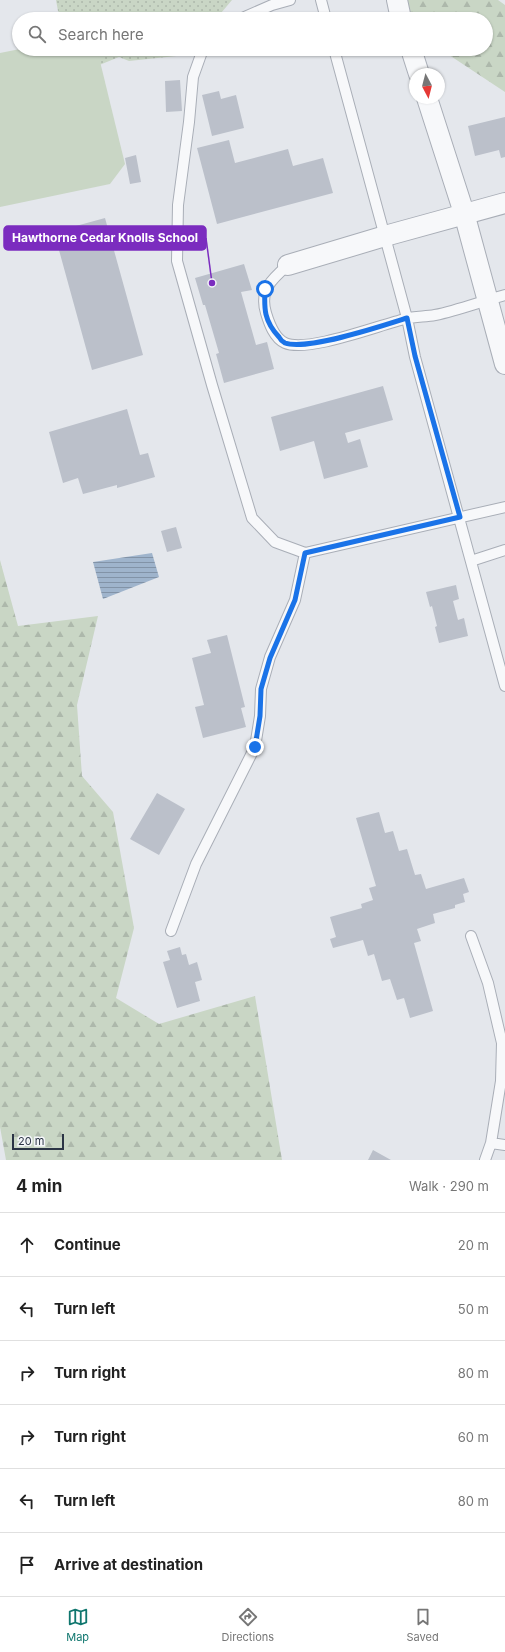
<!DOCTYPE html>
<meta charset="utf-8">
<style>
:root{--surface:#fff;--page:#f6f6f6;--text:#222;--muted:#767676;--line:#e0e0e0;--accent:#0f766e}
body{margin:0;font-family:Inter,sans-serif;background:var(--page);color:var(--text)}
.compass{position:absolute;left:409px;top:68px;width:36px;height:36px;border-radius:50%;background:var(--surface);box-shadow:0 1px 3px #0004;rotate:173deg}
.scale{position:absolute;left:12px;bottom:10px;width:52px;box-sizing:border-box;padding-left:4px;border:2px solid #2b3445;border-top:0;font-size:11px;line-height:14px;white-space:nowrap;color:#2b3445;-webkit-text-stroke:3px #f4f6f9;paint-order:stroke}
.stop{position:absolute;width:12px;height:12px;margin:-9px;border:3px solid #1a73e8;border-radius:50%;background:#fff}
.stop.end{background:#1a73e8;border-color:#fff;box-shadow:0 1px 4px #0008}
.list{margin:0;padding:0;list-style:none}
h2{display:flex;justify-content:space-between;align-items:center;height:52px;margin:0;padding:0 16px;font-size:17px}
h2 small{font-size:13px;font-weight:400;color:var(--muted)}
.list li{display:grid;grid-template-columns:26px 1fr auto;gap:12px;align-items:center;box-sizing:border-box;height:64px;padding:0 16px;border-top:1px solid var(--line)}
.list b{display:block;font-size:15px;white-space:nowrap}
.list em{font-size:13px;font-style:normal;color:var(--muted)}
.icon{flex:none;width:22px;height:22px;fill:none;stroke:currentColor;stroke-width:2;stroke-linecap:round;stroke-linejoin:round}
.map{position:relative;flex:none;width:505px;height:1160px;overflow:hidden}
.search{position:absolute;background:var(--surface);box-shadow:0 1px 3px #0004;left:12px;right:12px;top:12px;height:44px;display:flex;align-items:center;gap:10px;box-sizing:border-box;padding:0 14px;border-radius:22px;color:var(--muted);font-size:15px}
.sheet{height:436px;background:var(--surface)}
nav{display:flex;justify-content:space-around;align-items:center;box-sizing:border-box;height:56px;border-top:1px solid var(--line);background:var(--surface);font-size:11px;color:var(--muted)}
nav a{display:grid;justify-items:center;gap:2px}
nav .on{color:var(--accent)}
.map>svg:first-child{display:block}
.grass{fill:url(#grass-dots)}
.forest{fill:url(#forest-firs)}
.green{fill:#c9d6c5}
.water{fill:url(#water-rules)}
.building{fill:#bbc0ca}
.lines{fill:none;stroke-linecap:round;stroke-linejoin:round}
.service-casing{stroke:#a9aeb7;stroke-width:12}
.minor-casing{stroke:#a9aeb7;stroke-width:22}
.service{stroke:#f7f8fa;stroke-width:10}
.minor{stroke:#f7f8fa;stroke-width:20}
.route{stroke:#1a73e8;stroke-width:5}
.leader{fill:none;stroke:#7b2cbf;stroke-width:1.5}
.callout-dot{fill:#7b2cbf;stroke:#f4f6f9;stroke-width:1.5}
.callout{fill:#7b2cbf;stroke:#7b2cbf;stroke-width:1.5}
.callout-label{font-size:12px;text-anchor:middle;font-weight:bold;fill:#fff}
</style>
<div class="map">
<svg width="505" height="1160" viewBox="0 0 505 1160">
<defs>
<pattern id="grass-dots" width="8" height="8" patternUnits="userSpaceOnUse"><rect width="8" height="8" fill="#c9d6c5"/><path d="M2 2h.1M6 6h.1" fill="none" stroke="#adb8ab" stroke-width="1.8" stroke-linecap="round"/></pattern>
<pattern id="forest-firs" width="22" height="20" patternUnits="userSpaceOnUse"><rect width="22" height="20" fill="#c9d6c5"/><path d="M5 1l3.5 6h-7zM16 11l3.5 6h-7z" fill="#adb8ab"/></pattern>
<pattern id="water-rules" width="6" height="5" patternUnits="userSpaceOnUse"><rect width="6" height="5" fill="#9fb4cc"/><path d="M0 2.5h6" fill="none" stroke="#8293a7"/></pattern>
</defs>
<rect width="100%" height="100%" fill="#e4e7ec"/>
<!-- grass -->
<path class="grass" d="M56,0H232L216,19H64L58,11Z
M80,49H191L186,55L129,61L119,57L97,66Z"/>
<!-- forest -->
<path class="forest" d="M405,0H498L505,5V92L440,49H486V19H410Z
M0,560L18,626L98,616L77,705L82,776L113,812L134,928L116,998L159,1024L255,996L282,1160H6L0,1127Z"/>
<!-- green -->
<path class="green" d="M20,49H97L125,164L110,184L0,207V53Z"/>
<!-- water -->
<path class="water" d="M152,553L159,577L103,599L93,562Z"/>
<!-- building -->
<path class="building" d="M180,80L182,111L166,112L165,81Z
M219,91L221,99L236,95L244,128L212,136L202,95Z
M505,117V157L501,158L499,150L475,156L468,126Z
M229,140L235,163L288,149L293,166L323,158L333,193L217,224L197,148Z
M136,155L141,182L130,184L125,158Z
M105,218L143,355L92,370L54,232Z
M244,264L252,290L241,292L256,345L267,342L274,369L224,383L216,354L219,353L205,305H203L195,278Z
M383,386L393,420L345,433L348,443L360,439L368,467L324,479L314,441L280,451L271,417Z
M127,409L140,455L148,453L155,477L117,488V485L83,494L78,478L63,483L49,432Z
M176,527L182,548L167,552L161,531Z
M456,585L459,599L453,601L458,620L464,618L468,636L439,643L435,627L437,626L432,606L430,607L426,592Z
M227,635L245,707L241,708L246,727L203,738L195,707L204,705L192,658L211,653L207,640Z
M157,793L185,809L159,855L130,839Z
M379,812L385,833L393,831L399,851L407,849L415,875L421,874L426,889L464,878L469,892L463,894L465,902L455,905V908L433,914L435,923L417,929L421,941L414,943L433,1011L410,1018L404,998L397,1000L390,979L382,981L374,954L368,956L363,940L333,948L330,939L336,937L330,917L362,908L361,904L373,900L369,888L376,886L356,818Z
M180,947L182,955L186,954L189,965L197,962L202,980L195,982L200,1001L177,1008L163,962L170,960L167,951Z
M373,1150L391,1160H368Z"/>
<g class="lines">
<defs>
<path id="service" d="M321,0L326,19
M240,19L272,5L290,0
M203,49L193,77L189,122L178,205L177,261L212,385L252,518L275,542L305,553L505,507
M334,49L407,318L415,357L505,686
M288,265C272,279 259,290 266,313C269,323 274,338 285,343C308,353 379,325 405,319C415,316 425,317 435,315C459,310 482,301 505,295
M471,561L505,550
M171,931L196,864L255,747L260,716L261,689L270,657L295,600L305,553
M471,936L488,983L502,1043L501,1081L491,1143L505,1145
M485,1160L491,1143"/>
<path id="minor" d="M397,0L401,19
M411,49L419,74
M427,98L464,213L505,364
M288,265L385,236L505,203"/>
</defs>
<!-- service casing -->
<use href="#service" class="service-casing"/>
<!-- minor casing -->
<use href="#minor" class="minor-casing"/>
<!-- service -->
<use href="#service" class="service"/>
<!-- minor -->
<use href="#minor" class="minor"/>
</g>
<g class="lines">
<!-- route -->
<path class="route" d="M255,747L260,716L261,689L270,658L295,600L305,553L460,517L415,356L407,318C382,326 307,351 285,343C283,342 280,339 279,337C264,321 264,309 265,289"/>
</g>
<!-- callouts -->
<path class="leader" d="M212 283L206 238"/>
<circle class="callout-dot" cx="212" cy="283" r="4"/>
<rect class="callout" x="4" y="226" width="202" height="24" rx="4"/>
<g class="callout-label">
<text x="105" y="242">Hawthorne Cedar Knolls School</text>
</g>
</svg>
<svg class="compass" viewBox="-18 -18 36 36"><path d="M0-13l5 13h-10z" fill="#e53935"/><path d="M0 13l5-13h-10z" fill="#767676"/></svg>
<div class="scale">20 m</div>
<div class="stop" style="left:265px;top:289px"></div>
<div class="stop end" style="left:255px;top:747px"></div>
<div class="search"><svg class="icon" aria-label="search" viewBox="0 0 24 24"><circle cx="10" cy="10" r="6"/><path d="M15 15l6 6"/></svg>Search here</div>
</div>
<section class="sheet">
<h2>4 min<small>Walk · 290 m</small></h2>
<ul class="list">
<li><svg class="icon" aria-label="ahead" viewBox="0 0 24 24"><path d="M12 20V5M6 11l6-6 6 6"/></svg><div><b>Continue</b></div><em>20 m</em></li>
<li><svg class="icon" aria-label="left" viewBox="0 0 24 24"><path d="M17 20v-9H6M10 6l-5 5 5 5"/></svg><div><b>Turn left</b></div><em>50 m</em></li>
<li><svg class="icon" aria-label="right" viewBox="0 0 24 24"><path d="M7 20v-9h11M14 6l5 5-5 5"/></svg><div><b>Turn right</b></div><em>80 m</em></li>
<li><svg class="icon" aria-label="right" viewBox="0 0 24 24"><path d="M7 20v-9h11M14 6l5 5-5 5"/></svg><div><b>Turn right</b></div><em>60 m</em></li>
<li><svg class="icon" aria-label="left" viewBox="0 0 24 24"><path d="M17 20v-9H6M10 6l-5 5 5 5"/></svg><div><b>Turn left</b></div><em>80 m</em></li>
<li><svg class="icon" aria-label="arrive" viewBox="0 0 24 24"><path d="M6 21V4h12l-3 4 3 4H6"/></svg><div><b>Arrive at destination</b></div></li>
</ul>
</section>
<nav>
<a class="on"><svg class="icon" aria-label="map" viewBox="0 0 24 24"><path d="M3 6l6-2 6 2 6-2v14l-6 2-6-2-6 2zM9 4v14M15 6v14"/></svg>Map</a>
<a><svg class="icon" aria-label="directions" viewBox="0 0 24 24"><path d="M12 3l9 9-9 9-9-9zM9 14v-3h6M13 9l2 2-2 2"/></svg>Directions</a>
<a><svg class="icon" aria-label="saved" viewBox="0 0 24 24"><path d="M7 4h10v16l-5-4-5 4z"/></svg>Saved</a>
</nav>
